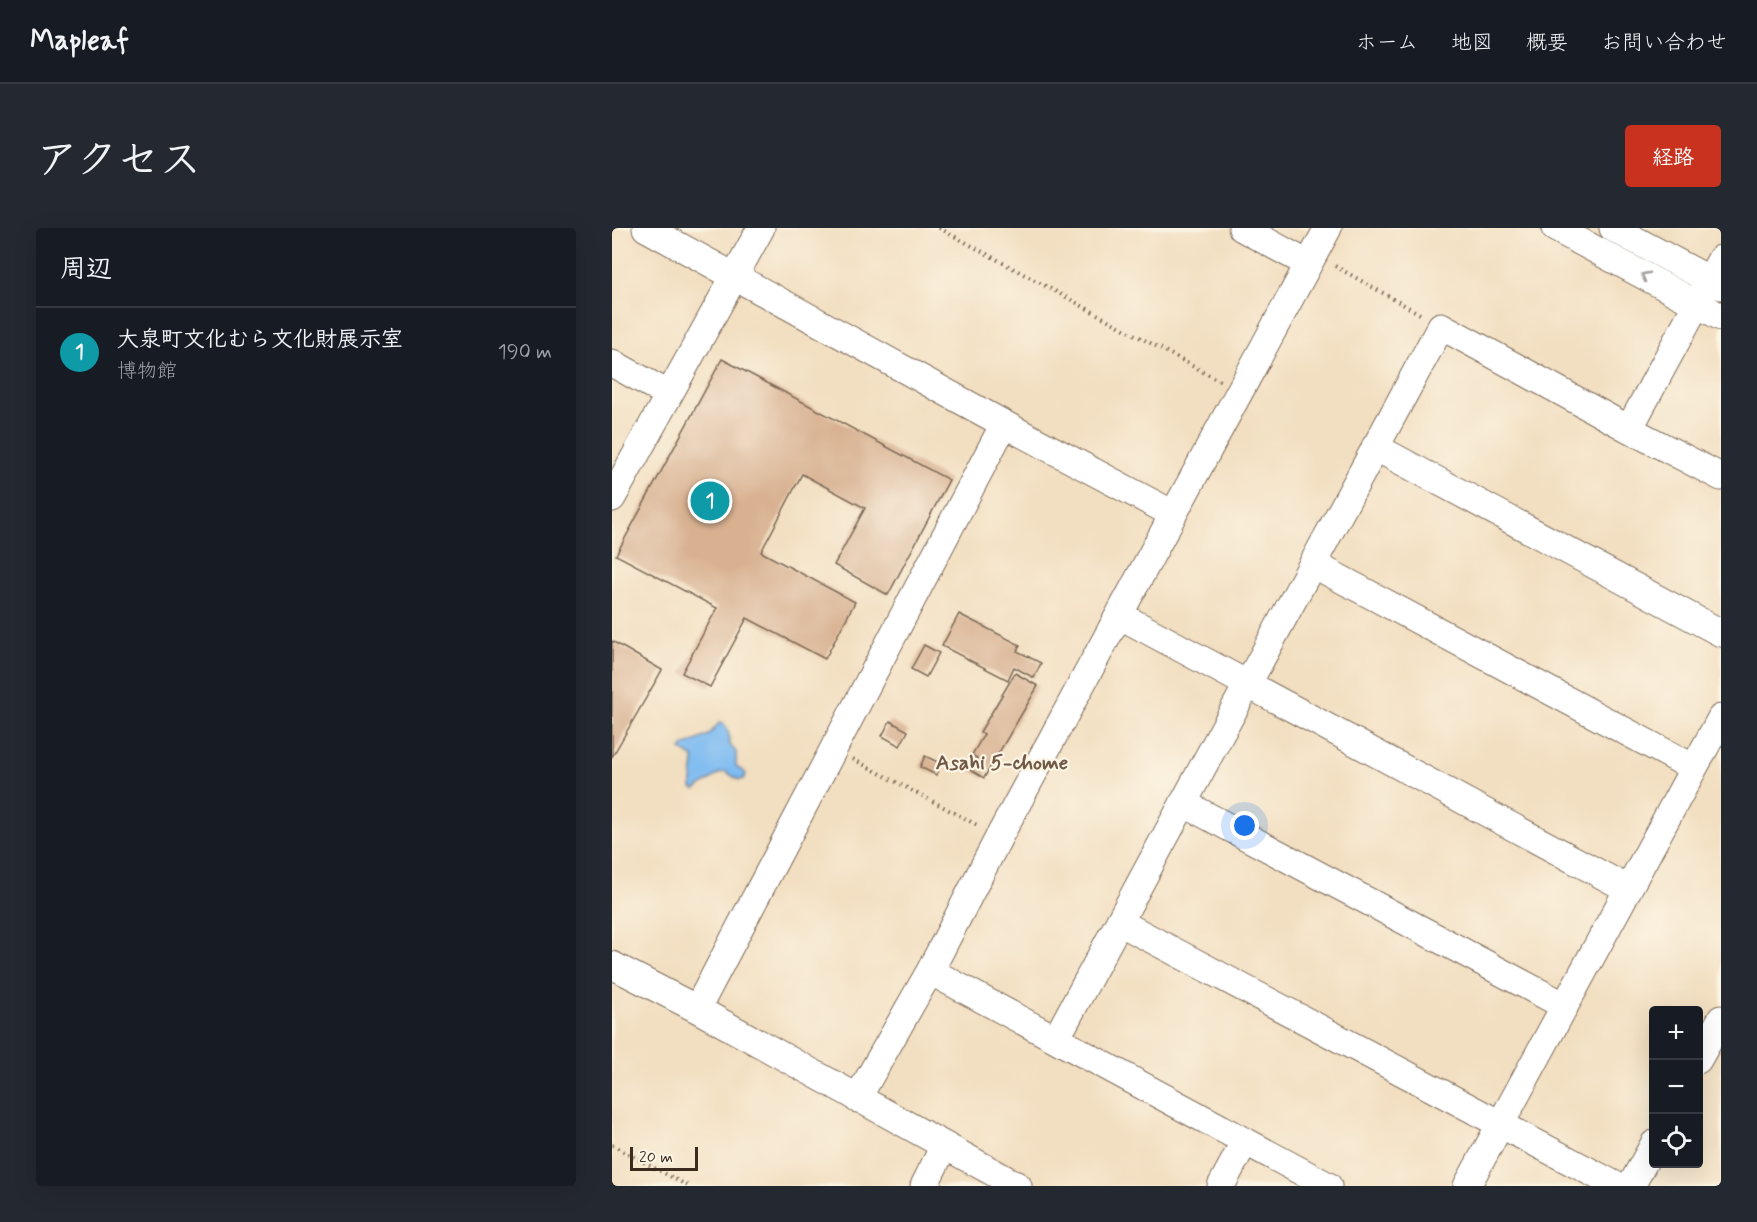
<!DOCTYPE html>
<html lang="ja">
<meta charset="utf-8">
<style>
:root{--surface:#171b24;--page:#242831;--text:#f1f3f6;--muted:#9ea1a6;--line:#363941;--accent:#c8321e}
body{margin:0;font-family:Mynerve,"Klee One",sans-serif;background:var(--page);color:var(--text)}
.controls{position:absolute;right:18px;bottom:18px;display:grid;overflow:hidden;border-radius:6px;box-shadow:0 6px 24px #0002}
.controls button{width:54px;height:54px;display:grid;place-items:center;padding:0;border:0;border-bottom:2px solid var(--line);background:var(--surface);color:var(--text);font:30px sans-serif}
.scale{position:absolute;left:18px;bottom:15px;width:68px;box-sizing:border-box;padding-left:6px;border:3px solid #3b2a1e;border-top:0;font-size:16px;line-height:21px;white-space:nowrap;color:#3b2a1e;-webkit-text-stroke:4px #fcf5e5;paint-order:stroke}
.you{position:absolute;left:633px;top:598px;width:21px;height:21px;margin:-15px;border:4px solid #fff;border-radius:50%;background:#1a73e8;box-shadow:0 0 0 9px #1a73e833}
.badge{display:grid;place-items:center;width:39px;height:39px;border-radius:50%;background:var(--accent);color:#fff;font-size:20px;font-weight:700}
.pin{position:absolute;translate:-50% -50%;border:3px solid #fff;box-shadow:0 2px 6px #0006}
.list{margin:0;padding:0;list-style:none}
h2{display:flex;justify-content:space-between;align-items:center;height:78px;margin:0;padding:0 24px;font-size:26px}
h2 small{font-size:20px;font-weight:400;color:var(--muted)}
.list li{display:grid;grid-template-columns:39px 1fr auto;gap:18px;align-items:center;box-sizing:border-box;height:90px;padding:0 24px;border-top:2px solid var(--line)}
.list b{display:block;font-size:22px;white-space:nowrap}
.list p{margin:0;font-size:20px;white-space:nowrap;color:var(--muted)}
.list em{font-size:20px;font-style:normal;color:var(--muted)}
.icon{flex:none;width:33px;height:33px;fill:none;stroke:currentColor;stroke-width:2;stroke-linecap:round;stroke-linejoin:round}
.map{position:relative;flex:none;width:1109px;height:958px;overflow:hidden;border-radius:6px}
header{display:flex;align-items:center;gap:36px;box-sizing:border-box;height:84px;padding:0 30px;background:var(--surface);border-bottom:2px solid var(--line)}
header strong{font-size:28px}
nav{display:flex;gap:33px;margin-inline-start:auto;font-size:21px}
.intro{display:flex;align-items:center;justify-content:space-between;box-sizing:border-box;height:144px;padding:0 36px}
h1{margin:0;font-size:42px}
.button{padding:15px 27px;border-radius:6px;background:var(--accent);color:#fff;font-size:21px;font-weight:700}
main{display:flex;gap:36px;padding:0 36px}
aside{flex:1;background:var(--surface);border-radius:6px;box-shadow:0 6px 24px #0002}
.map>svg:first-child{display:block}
.water{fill:#7ebbf1;stroke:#5c7288;stroke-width:1.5}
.building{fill:#d8b191}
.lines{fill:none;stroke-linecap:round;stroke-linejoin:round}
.minor-casing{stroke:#7b6957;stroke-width:29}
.path{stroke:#7b6957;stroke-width:4;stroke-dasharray:1.5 4.5;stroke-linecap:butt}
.minor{stroke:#fff;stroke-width:27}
.oneway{stroke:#a79f9a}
.labels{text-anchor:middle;stroke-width:4.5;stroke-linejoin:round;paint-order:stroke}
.neighbourhood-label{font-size:21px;font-weight:bold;fill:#725946;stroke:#fcf5e5}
</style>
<header>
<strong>Mapleaf</strong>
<nav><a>ホーム</a><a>地図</a><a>概要</a><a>お問い合わせ</a></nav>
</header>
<div class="intro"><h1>アクセス</h1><a class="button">経路</a></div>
<main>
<aside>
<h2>周辺<small></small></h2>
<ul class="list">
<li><span class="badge" style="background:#0f9aa8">1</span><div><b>大泉町文化むら文化財展示室</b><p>博物館</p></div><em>190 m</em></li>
</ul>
</aside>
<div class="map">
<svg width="1109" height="958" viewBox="0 0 1109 958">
<rect width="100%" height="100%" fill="#fcf5e5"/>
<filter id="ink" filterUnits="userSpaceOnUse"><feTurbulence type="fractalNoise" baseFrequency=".0167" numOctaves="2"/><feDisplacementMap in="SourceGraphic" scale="12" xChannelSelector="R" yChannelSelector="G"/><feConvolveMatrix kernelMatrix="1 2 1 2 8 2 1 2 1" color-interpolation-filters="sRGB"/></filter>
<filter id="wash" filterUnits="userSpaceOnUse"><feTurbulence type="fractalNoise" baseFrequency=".008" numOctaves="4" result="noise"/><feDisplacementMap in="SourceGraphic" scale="24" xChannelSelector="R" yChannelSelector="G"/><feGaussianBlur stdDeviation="1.35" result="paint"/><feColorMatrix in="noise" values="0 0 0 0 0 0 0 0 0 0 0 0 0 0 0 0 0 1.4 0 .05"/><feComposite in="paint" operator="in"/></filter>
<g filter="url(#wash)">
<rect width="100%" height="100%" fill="#f2dec0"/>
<!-- water -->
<path class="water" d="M107,495H110C117,502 118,507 117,516L124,524V538L134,546L132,551L127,552L114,544L108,545L83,562L80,560C79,550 82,541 82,530L69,522L72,518L97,507Z"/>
<g id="blocks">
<!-- building -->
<path class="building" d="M110,131L337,252L276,367L222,337L253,280L190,246L149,324L243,374L213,431L135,390L98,459L70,445L105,380L4,327Z
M347,386L408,417L405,423L429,435L422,450L402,439L396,452L330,418Z
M0,413L50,442L0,529Z
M312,417L327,425L314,449L299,441Z
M403,445L426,458L372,550L358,542L365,530L360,527L372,506L368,504Z
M278,493L296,503L288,518L270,508Z
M313,528L330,536L324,547L308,539Z"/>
</g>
</g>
<g filter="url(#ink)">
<use href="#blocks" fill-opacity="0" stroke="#7b6957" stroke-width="1.5"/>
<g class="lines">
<defs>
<path id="minor" d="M34,0L392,196L561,286
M630,0L696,36
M943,0L1109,89
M1001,0L1109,58
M0,135L56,166
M1017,201L1109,31
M763,219L1109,405
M0,270L149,0
M701,336L1082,540
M507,387L1016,661
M571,575L953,778
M507,694L1005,958
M0,737L85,781L406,958
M318,743L716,958
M85,781L392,196
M444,811L829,98L1017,201L1109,249
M1086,832L1109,791
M245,871L318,743L387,609L716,0
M312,958L332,918
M609,958L633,913
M855,958L1109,490
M1019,958L1042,916"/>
</defs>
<!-- minor casing -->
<use href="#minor" class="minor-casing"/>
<!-- path -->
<path class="path" d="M327,0L608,153
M723,38L808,86
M241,531L367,598
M0,917L76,958"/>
<!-- minor -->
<use href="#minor" class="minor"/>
</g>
<!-- one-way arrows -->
<defs><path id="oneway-chevron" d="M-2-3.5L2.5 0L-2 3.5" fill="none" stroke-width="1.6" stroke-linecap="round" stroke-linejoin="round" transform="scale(1.5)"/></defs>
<use class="oneway" href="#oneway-chevron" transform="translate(1033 48) rotate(-152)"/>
</g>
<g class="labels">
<!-- neighbourhood labels -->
<g class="neighbourhood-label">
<text x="390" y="541">Asahi 5-chome</text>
</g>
</g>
</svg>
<div class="controls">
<button>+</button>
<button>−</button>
<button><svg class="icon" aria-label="locate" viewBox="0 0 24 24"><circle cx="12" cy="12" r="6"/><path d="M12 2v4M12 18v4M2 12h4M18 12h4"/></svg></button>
</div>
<div class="scale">20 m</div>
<div class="you"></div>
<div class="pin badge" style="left:98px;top:273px;background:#0f9aa8">1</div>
</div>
</main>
